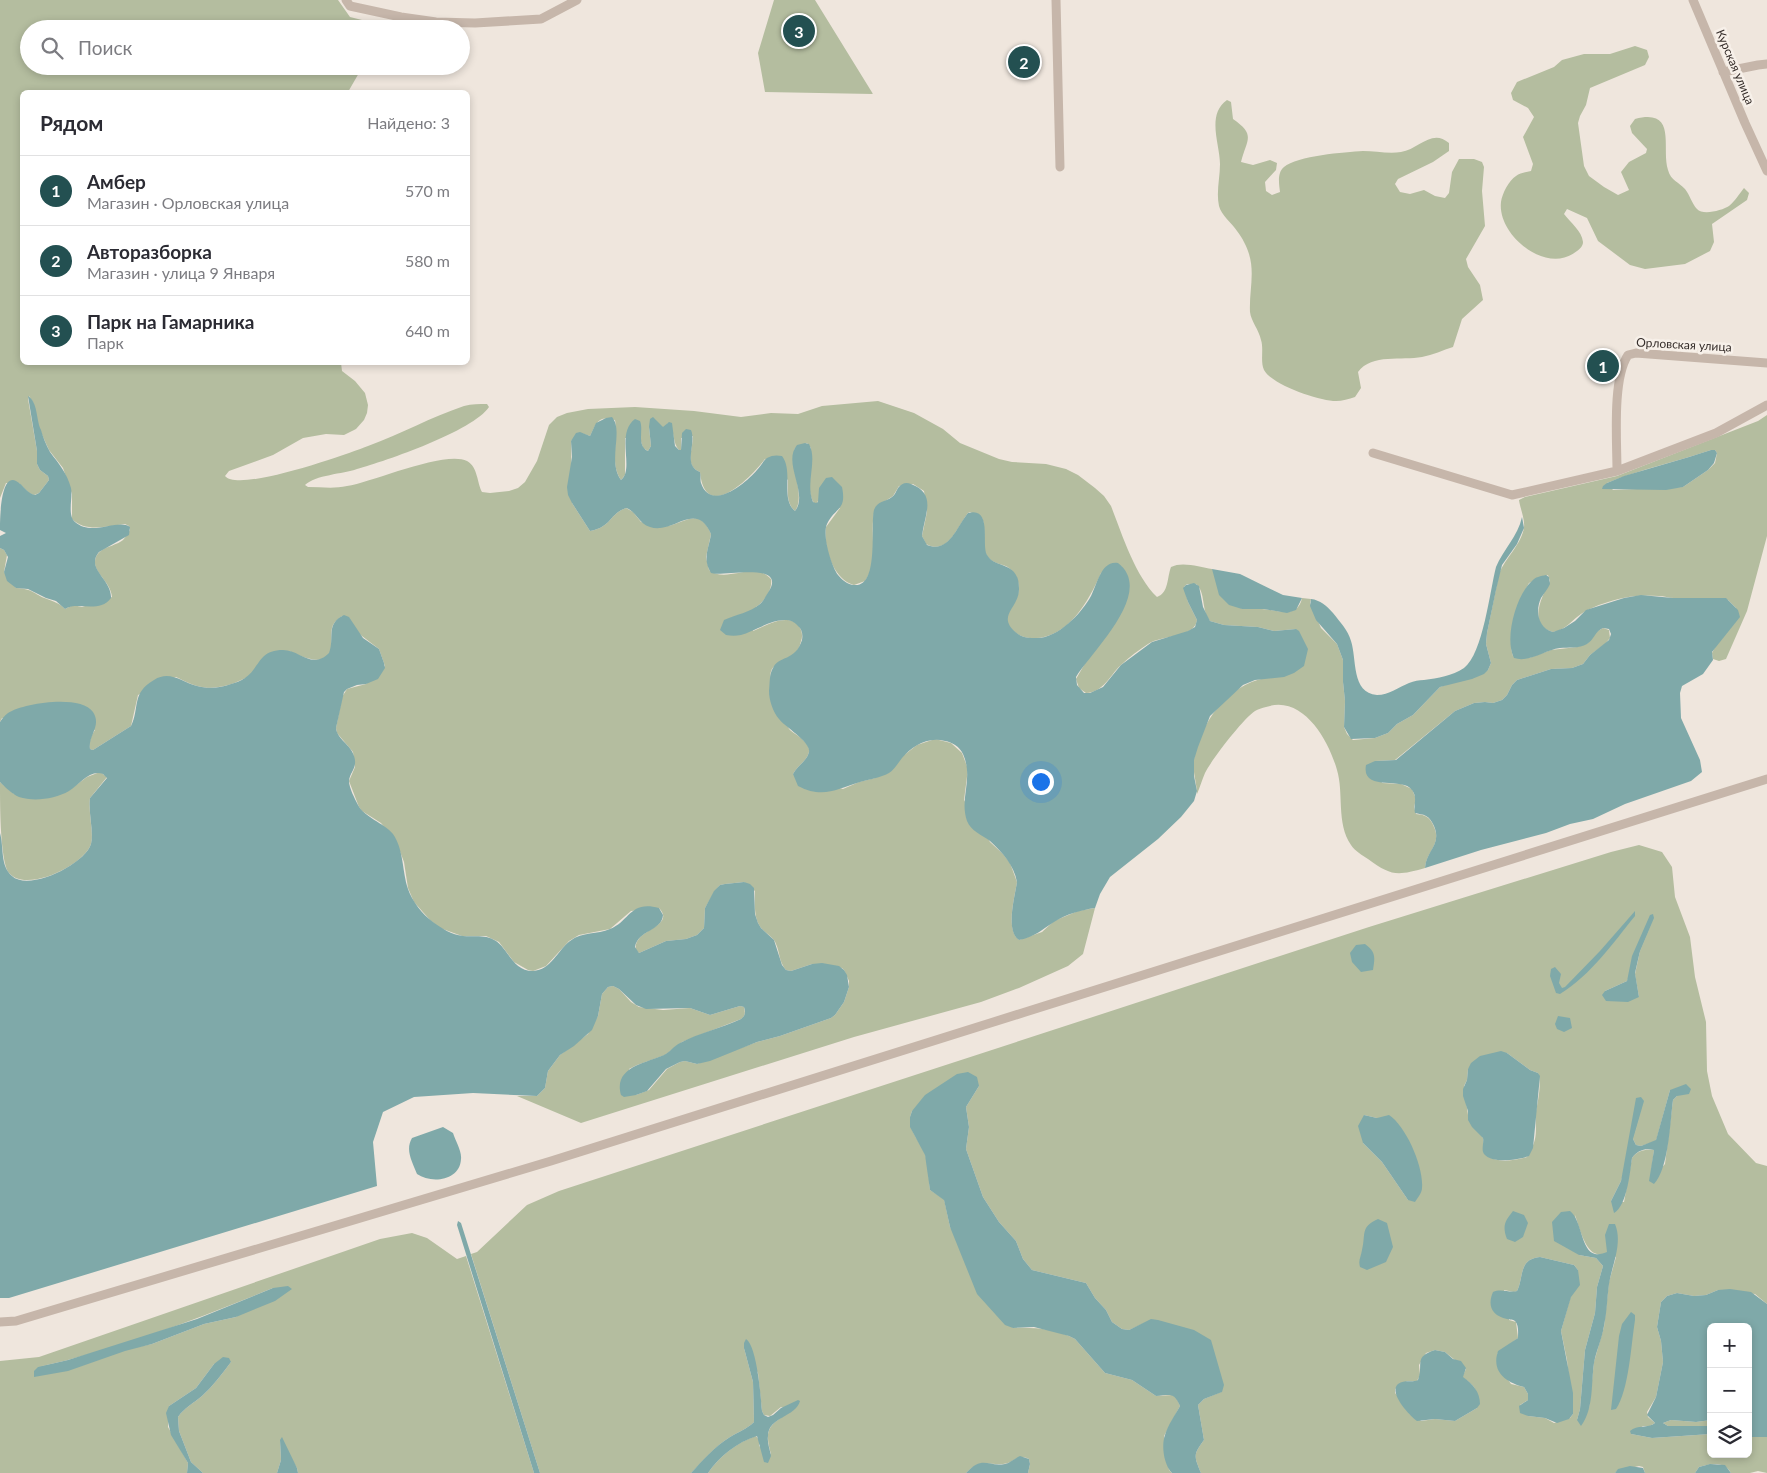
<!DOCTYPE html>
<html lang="ru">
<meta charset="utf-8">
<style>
:root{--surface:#fff;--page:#f2f2f3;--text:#2b2b33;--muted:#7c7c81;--line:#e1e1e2;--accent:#235051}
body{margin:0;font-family:Lato,sans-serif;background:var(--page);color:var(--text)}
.controls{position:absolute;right:15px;bottom:15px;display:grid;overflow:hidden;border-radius:8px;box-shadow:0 2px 8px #0003}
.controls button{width:45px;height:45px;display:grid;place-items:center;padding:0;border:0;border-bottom:1px solid var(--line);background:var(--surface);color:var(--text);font:25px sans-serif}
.you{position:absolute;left:1040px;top:781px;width:18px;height:18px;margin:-12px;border:4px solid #fff;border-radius:50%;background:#1a73e8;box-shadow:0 0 0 8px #1a73e833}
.badge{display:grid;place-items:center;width:32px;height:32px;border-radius:50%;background:var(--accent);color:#fff;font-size:16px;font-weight:700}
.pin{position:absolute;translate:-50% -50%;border:2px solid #fff;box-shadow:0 1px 5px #0006}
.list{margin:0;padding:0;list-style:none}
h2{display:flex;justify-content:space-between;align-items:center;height:65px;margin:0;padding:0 20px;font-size:21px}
h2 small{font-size:16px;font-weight:400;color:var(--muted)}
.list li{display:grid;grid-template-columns:32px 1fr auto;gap:15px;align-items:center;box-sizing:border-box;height:70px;padding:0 20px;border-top:1px solid var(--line)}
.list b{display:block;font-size:19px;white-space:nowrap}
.list p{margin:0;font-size:16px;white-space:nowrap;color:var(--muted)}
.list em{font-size:16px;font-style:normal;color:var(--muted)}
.icon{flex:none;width:28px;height:28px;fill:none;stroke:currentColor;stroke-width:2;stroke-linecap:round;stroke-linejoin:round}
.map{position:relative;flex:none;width:1767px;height:1473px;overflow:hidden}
.search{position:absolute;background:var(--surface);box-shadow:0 2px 8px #0003;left:20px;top:20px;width:450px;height:55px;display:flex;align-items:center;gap:12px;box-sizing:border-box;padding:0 18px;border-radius:28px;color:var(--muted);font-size:19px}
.panel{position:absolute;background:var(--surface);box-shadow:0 2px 8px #0003;left:20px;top:90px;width:450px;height:275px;border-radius:8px}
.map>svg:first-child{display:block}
.green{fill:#b4bd9f;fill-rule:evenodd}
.water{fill:#7fa9a9}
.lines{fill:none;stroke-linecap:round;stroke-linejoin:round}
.minor{stroke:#c6b6aa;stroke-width:9}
.labels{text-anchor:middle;stroke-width:5;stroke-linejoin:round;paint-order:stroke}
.street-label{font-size:12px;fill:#342c29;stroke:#f7f0e9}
</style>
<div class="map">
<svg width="1767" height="1473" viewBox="0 0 1767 1473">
<rect width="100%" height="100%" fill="#efe6dd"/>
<!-- green -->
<path class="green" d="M0,0H338L350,17L370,22L383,29H29V66H363L348,92H22V362L341,363L342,371L355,381L365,393L368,405L367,413L364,420L356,429L344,435L326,434L303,438L273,455L229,471L225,476C239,493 347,454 368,446C401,434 431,417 464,406C472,404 479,404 487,404L489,407C473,431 386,461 357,469C343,474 315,475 305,485L308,487C321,487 334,489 347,486C373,482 445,450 467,461C478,467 477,483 482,492L490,493L509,491L518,488L525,482L537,461L549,425L557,417L567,413L588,409L635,407L694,411L741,417L771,413L798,414L822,406L878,401L914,413L943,429L960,443L999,459L1012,462L1046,464L1066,469L1078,475L1095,488L1104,496L1111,506C1122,534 1135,576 1157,597C1169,593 1167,577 1171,567C1182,561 1200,567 1212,569L1242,609C1249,609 1256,609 1262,609C1277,610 1298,619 1302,598L1311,599L1310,603L1321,628L1337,644L1343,660V682L1345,701L1344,727L1347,734L1353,740L1375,738L1388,733L1397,724L1413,715L1440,687L1488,670L1491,663L1486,644L1487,633L1499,574C1505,558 1522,544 1524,527C1525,519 1520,508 1519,500L1525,497L1617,476L1758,421L1767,415V536L1747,611L1726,659L1719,661L1713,659L1712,653L1736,608L1728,600C1710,598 1692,599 1674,598C1669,598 1664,596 1659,596C1640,594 1620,597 1602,604C1596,606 1587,610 1581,614C1572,620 1566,630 1553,632C1527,625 1542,596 1550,581L1548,575L1529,583C1519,601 1506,636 1513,656L1529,658L1551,650L1577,647L1588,643L1596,632L1603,628L1609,630L1610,638L1605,644L1590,655L1583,664L1572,668L1551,669L1517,680L1512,685L1507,695L1502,700L1493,703L1485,702L1474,703L1455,711L1395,760L1375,761L1382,783L1401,784L1412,789L1416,799L1414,807L1416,814C1426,815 1430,817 1434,827C1442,845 1426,851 1425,868C1397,876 1391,876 1368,859C1362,855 1355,851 1351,845C1336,823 1344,793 1337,770C1329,741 1303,694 1266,707C1262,708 1258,709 1255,711C1243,719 1212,759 1205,773C1202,780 1200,787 1197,794C1197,783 1192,771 1194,759C1200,723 1228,685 1265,678L1296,629L1274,631L1258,627L1224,625L1210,621C1201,611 1206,592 1196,584H1187L1184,587L1188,602L1197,620C1195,638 1161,635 1148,644C1139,650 1129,657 1121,665C1109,676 1104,692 1086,693L1079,688L1076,679L1129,587L1128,579L1121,566L1101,573C1088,603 1066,641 1030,638C1021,637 1012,632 1008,624C1002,613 1024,598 1018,582C1011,559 997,569 987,556C981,548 987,529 982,518L970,512L968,513C957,527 948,556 926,544L922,536L927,512L924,491L913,484L899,486L893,496L876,507C867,530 881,561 865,581L854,585C833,579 823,547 826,527L840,508L818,501L817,503H814C806,492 810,462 811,448L807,443L795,448C789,467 806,495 795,511C786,503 788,492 788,480L765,459C751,478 705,524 700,472C684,466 693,449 693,436L681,438V450H679C672,442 676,434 668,423L665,427H649L651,446L648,451L643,448L640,438H625V475L621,480C609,463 619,439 615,420C598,415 597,422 590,436L581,433L571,441L572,503L590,531C612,527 609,514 626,508L633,512L641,522C649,523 661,527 669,526C688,521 700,508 711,534L706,557L709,570C726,584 755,560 771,579C773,589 764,602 756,607L753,631C765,626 788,612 799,626C802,631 803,636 801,641C800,646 798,651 794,654C785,662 767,663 771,680C772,687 786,726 790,730C796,735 811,743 809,752C807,761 797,766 793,774L843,789L859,782L875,778L917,745L935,739L951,743L962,753L968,769L964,800L990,842L1003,854L1010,863L1017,882C1015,896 1005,930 1019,940L1022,939L1042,932L1054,921L1078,911L1095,908L1083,954L1068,966L1019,988L981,1002L854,1037L581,1123L517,1096H537L545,1088L548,1071L560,1055L588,1034L598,1016L602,994L608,987L613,986L619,989L631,1002L639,1007L663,1010L690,1008L710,1015L740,1006L744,1007C745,1012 746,1016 741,1019L682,1042L665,1055L637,1065L629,1069L636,1095L649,1090L667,1069L680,1062L685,1061L697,1064L757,1042L780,1036L831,1018L835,1015L844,1002L849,987V981L844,970L842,968L812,964L791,971L786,970C779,962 780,953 776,944C774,938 767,934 763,930C753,920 755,904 755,891L744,882L725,884L720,885L715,891L705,908L704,928L697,935L686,939L666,941L639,953L636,950C632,929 677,927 659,908L631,911L610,929L579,935L569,941L546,966L533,971L528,970L514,962L499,942L486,936H462L440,928L430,920L414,902L408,888L404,862L396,841L381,823L362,811L359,807L349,781L355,767L353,752L337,733L336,728L342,697L347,689L366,684L385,666L379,649L358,633L349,618L342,616C339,618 335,621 333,625C330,631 332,641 331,649C327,669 300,656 289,651C263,667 231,695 197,686C190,684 183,680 176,677L138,695L131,726L93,750L90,749C89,740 91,736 95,730L2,718L0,722V548L4,550L7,555L4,572L16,588C34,589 33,594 47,599C55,602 59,603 65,609L73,605L82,607L112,597C111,581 90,571 96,557C100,547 116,546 123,540C126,537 128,533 130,530L129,526L125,524C107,526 86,533 72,519V494L63,468L49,450L39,428L33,402L29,396L28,399L37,451V464L40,470L48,476L49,480L39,493L34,495L29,493L19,483H6L0,498ZM1711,450H1715L1717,453L1715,463L1708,470L1683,487L1613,490L1607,483C1641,469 1676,462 1711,450Z
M774,0H815L873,94L765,92L758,53Z
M1635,46L1647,50L1649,57L1645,65L1590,88L1586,105L1580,116L1578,123L1584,166L1589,176L1604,187L1618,195L1629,190L1621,172L1629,162L1646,153L1647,149L1632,133L1630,126L1635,119C1678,108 1661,148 1668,170C1671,181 1679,182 1685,189C1690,195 1692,204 1697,209C1703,216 1723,210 1729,206C1735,201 1740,193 1744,188L1749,193L1747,200L1712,224L1714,242L1710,251L1685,264L1645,269L1630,265L1598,241L1587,218L1567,209L1564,214C1570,222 1582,231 1583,242C1583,246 1580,249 1577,251C1547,276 1497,235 1501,202C1502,194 1509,180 1516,176C1520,173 1526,172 1531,171L1533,164L1523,137L1534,117L1528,108L1513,100L1511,93L1517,82L1554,67L1562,60L1584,54H1610Z
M1227,100L1231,102L1233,119C1256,135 1247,139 1241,162L1253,165L1270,160L1277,163L1276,170L1265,182L1266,191L1272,195L1280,192C1279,183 1277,173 1284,167C1297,156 1345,152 1363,151C1375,151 1389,154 1401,152C1419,149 1432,128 1449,143V151L1433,162L1398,179L1395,184L1400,192L1410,194L1424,190L1435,196L1445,198L1449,193L1452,172L1459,159H1474L1482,162L1484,167L1482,191L1485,226L1466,259L1468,267L1480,285L1483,300L1462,319L1453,347C1443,350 1433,355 1422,357C1402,361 1372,353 1358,372L1361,388L1355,397C1349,399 1342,401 1336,401C1320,401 1272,385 1264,370C1260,361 1264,349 1261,340C1259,330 1251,321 1250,312C1249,293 1255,273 1249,254C1247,247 1242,237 1237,231C1232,223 1221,215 1219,206C1216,192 1220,178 1220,164C1220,144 1206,115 1227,100Z
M100,772L107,777L90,798C88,812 94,833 91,844C84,866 21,896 7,870C0,851 0,804 0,782L14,794L68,791L87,777Z
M1639,845L1662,852L1672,867L1675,897L1690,937L1695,977L1706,1022L1707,1071L1712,1096L1728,1134L1756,1163L1767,1166V1304L1755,1294L1718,1290L1706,1295L1694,1296L1677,1293L1667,1296L1661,1302L1657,1327L1661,1341L1663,1362L1656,1397L1647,1412L1648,1417L1655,1423L1650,1426H1643L1631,1434L1652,1438L1711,1434V1454H1748V1437H1767V1473L1758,1471L1750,1473H1731C1725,1461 1710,1463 1699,1467L1695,1473H1645L1643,1467L1639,1466L1617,1471L1615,1473H1201C1194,1456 1193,1455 1204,1440L1198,1405L1204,1399L1221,1392L1151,1320L1129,1330L1122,1329L1112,1322L1106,1310L1095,1298L1086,1283L1032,1270L1023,1259L1016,1241L999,1222L983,1197L966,1149L969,1127L966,1107L979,1086L912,1111C905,1128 919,1139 925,1154C928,1165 929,1179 930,1190L944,1199L950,1227L1013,1328C1034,1327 1057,1329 1075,1339L1105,1373L1132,1380L1156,1396L1172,1395L1176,1397L1180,1406L1164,1436L1169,1470L1172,1473H1028L1030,1464L1029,1459C1016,1453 1015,1463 1003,1464C987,1465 981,1458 966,1473H708C719,1457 737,1442 756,1436L759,1440V1446L771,1454C763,1427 771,1424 793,1410L781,1407L770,1416L764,1415L762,1411L758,1373L744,1348L753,1382L754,1422C747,1429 738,1432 730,1437C715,1446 703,1461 691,1473H540L471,1254L477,1252L527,1205L559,1191L1369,927L1611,852ZM1654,918L1640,951L1635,974L1639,997L1605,991L1627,981ZM1507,1053L1530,1070L1538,1073C1542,1081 1538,1102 1536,1111C1535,1120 1537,1130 1535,1139C1534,1145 1530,1151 1527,1157C1514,1161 1495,1164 1484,1153L1483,1138L1468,1115L1464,1086L1467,1080L1468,1069ZM1670,1090L1677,1096L1673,1100L1665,1164L1650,1181L1654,1150C1645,1149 1638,1150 1632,1158L1624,1202L1611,1201L1621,1181L1644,1101L1633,1139L1636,1145L1641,1146L1656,1141ZM1364,1115L1377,1118L1408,1200L1382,1162L1363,1143ZM1575,1215C1579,1226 1585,1252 1597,1254C1606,1255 1607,1252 1616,1257L1609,1282L1604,1327L1594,1362L1589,1408L1577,1420L1580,1409L1585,1350L1595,1313L1597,1287L1603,1266L1596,1258L1579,1255ZM1540,1257L1574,1265L1578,1270L1561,1331L1567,1360L1573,1414L1570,1418L1554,1423L1545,1418L1528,1416L1520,1405L1528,1400V1394L1524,1387L1511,1384L1497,1363V1354L1518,1338L1516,1322L1509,1320L1504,1290L1514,1292L1517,1291C1524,1278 1518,1259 1540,1257ZM1435,1350L1445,1352L1466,1369L1463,1375V1378C1478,1387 1477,1392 1477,1408L1455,1421L1435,1419L1421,1421L1395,1393V1389L1407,1381H1417L1420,1375L1419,1365L1426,1353Z
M412,1233L427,1238L457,1259L466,1256L534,1473H298L297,1468L280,1440L281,1460L277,1473H203L191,1462L179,1431L178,1417C184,1408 194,1403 202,1396C213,1386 222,1374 231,1362L214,1364L196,1388L169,1406L168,1427L188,1463L187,1473H0V1361L39,1357L380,1239ZM273,1288L236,1317L204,1324L152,1344L38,1367C119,1349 197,1319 273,1288Z
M1671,1420L1696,1422L1711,1420V1426H1668L1663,1423Z"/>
<!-- water -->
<path class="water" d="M28,396C38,402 36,420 41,430C43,437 46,445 50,452C59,464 67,473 71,488C73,498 67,515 75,522C92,537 118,518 130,527L129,535L99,552C85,569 112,579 111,598C99,614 78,601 65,609L56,601L46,598L28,589L16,588L7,581L4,572L8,557L4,550L0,548V536L6,533L0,530C0,521 0,473 16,481C24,485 26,493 35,495L39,493L49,480L48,476L40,470L37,464V451Z
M612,417C624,431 607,461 621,480C635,469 615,434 635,419L640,421C644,430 636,445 648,451L651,446L649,427L650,419L653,417L663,427L669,422L672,423L675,446L679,450H681L682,433L686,429L691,430C697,444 682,465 700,472C701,476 700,480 701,483C711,513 747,482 757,470C761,466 763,461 767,458C772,455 777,455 782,456C794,472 780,499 795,511C809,493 782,463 797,445L805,443L809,444C818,460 805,483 813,502L816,503L818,502L819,488L826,478L832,477L842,487C847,511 835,507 827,524C822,535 831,565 838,575C841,579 848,585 854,585C880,588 870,525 874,510C877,501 885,502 892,497C895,495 896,491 898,488C902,483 906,482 911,484C938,494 924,516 922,536L927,545C949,554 957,526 968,513C993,506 981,545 987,555C995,569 1019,561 1019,588C1020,608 994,616 1018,634C1023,638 1030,638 1036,638C1057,639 1082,613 1091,596C1097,585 1101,560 1118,563C1156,592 1091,652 1076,677L1077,685L1084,693H1090L1103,687L1121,665L1152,642L1188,631L1195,627L1197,620L1188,602L1183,588L1186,585L1194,583L1199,586L1203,607L1210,621L1224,625L1258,627L1274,631L1296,629L1299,631L1308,649L1304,666L1294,673L1284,677L1255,680L1243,685L1210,716L1198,747L1194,760V776L1197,791L1194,801L1181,817L1158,839L1110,877L1100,894L1095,908C1082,910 1066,914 1054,922C1041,930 1035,937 1019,940C1005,931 1015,896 1017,882C1014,865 1002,852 990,841C982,835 971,831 967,821C959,798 974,779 963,754C960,747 952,742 945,741C928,736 912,746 902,758C898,763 894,770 889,773C880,778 870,779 860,782C837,789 823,799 798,786L793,774C797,766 807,761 809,752C811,742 785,727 779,719C773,712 769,700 769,691C770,684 769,674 773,668C779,655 795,662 802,640C803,635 802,629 798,626C785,610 756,631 741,635C736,636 731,636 726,635L720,630L724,620C735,615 751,612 760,604C764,601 766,595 769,591C787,561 721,577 711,573C702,559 709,548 711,534C696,499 673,535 650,527C639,524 636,511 626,508C609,514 612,527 590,531L572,503L568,495L567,487L572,457L571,441L576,433L580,432L590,436L596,423L606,418Z
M1711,450H1715L1717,453L1714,463L1708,470L1683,487L1666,490L1602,489L1603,486L1607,483L1624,476L1689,457Z
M1522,517L1524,528L1517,544L1502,565L1496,590L1487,633L1486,644L1491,663L1488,670L1484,674L1472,679L1440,687L1413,715L1397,724L1388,733L1375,738L1351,739L1344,727L1345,701L1343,682V660L1337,644L1316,620L1310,606L1311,599C1320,600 1327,606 1333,613C1340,622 1348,630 1351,641C1357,659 1351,693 1377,695C1389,695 1399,687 1409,683C1414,681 1419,680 1424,680C1438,678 1452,676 1464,668C1483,654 1490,590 1496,567C1503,550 1518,536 1522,517Z
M1212,569L1240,574L1283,595L1302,598L1296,610L1287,613L1264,609H1242L1229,605L1219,595Z
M1546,575L1549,577L1550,584C1548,589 1544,593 1541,598C1535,611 1538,628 1553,632L1564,628L1575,621L1586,610L1624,598L1641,595L1673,598H1726L1738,610L1740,617L1712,652L1713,660L1703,674L1682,686L1680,693L1681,718L1700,760L1702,772L1691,781L1625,804L1593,819L1570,824L1546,833L1481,850L1425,868C1426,850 1442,845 1434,826C1432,822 1430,818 1426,816C1423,814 1418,814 1415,813C1413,804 1418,798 1412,790C1402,776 1361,793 1366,765L1375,761L1396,760L1455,711L1474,703L1485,702L1493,703L1502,700L1507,695L1512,685L1517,680L1551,669L1572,668L1583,664L1590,655L1609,640L1611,634L1609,629L1603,628C1595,631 1594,640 1587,644C1579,649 1568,647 1560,648C1545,650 1529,663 1514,658C1504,639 1516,595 1532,581C1535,577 1541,576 1546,575Z
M344,615L349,617L363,638L379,649L384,663L385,668L378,679L366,684L357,685L347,689L344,692L336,728C337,739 351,745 354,756C358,768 350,771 349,781C349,788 355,799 358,805C364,817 384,823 393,834C404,850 402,871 408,889C412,901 422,914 433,922C441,928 452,935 463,936C475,937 486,934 496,941C508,949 513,971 533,971C551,970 558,950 570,941C583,931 597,935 610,929C630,921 630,900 659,908L663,915C662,931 638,930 635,947L639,953L666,941L686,939L697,935L704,928L705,908L714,891L720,885L725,884L744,882L750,884L754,888L755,914L758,923L761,928L774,940L782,965L786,970L791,971L812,964L822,963L839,966L844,970L847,975L849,987L844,1002L835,1015L831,1018L780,1036L757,1042L710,1061L697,1064L685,1061L680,1062L666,1069L647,1091L636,1095L624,1097L621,1095C613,1067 646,1063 664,1055C670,1052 674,1046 680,1043C699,1033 721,1028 741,1019C745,1016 746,1012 744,1007L740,1006L710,1015L690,1008L646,1009L636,1005L619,989L613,986L608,987L602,994L598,1016L592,1030L574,1046L560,1055L548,1071L545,1088L537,1096L473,1093L414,1097L383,1112L373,1142L377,1186L9,1298H0V833C4,847 0,866 12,876C29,892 85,864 91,844C94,832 88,812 90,798L107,778L103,774C90,769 79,785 69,791C55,799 34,802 19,797C12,794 5,787 0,782V722C2,719 4,716 8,713C23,703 81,694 93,712C102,726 88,735 90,749L93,750L131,726C140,708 131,693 154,680C170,670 181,682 197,686C207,689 222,688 231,684C235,683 241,681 245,678C260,668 258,650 283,650C300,650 312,670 329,653C335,638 325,624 344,615Z
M1635,911V916C1613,943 1591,975 1560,994L1556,993L1550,976L1551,969L1555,967L1561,974L1559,983L1562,988L1565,987L1600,951Z
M1653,914L1654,918L1640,951L1635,973L1639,997L1628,1002L1606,1001L1602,995L1605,991L1627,981L1632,956L1650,915Z
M1365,944C1376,952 1375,957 1373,970L1361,972L1352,962L1350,953L1356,945Z
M1558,1016L1570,1018L1572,1028L1564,1032L1557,1029L1555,1024Z
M1501,1051L1507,1053L1530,1070L1538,1073L1540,1076L1533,1148L1529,1156C1519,1160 1492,1164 1484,1154C1481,1150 1484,1143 1483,1138L1472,1127L1468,1120V1111L1463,1096V1089L1467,1080L1468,1069L1471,1063L1480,1056Z
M968,1072L977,1077L979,1086L966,1107L969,1127L966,1149L983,1197L999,1222L1016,1241L1023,1259L1032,1270L1086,1283L1095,1298L1106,1310L1112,1322L1122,1329L1129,1330L1151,1319L1158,1320L1194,1330L1211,1340L1224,1385L1222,1392L1204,1399L1198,1405L1204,1440C1193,1455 1194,1456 1201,1473H1172C1164,1465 1161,1446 1165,1435C1168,1425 1175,1415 1180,1406C1174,1392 1170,1395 1156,1396L1132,1380L1105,1373L1075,1339L1069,1336L1034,1327L1013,1328L1005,1325L977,1294L950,1227L944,1200L930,1190L925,1155L910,1127V1117L912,1111L925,1095L957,1074Z
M1686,1084L1691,1089L1689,1094L1677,1096L1673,1100C1670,1122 1669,1168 1654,1184L1649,1181L1654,1150C1645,1148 1638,1150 1632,1158C1630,1172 1627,1206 1614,1213L1611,1201L1621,1181L1636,1098L1641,1097L1644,1101L1633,1139L1636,1145L1641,1146L1656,1140L1670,1090Z
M1364,1115L1377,1118L1389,1115C1406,1126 1424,1167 1422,1188C1422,1193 1418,1197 1415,1202L1408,1200L1382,1162L1363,1143L1358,1126Z
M443,1127L453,1133C455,1140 462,1151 461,1159C460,1181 431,1184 417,1174C412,1161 405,1150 412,1138Z
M1513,1211L1524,1215L1528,1223L1523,1237L1515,1242L1507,1239C1502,1226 1505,1221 1513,1211Z
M1570,1211C1582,1220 1581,1251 1595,1254C1599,1255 1604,1253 1607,1252L1605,1235L1609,1224H1615C1623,1243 1612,1265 1609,1284C1607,1298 1607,1312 1604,1326C1602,1339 1596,1351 1594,1363C1591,1383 1594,1409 1581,1426L1577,1420L1580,1409L1585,1350L1595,1313L1597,1287L1603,1266L1596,1258L1579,1255L1554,1241L1552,1222L1561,1212Z
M1378,1219L1387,1223L1393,1247L1386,1262L1367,1270L1360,1267C1358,1260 1361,1257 1362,1250C1366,1234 1360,1227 1378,1219Z
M458,1221L461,1223L540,1473H534L457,1225Z
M1540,1257L1574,1265L1578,1270L1580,1285L1571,1297L1561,1331L1573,1393V1414L1569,1419L1557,1423L1545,1418L1528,1416L1520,1413L1519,1406L1528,1400V1394L1524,1387C1506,1382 1491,1372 1498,1351L1518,1338C1518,1333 1519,1325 1515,1321C1513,1319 1510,1320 1507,1319C1492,1316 1487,1306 1493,1292C1501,1288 1509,1293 1517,1291C1524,1278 1518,1259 1540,1257Z
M288,1286L292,1289L275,1301L236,1317L204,1324L152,1344L125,1351L68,1371L34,1377V1371L38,1367L68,1360L197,1319L273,1288Z
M1730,1289L1751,1292L1767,1304V1437H1748V1327H1711V1420L1696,1422L1671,1420L1663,1423L1668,1426H1711V1434L1652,1438L1631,1434L1630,1431C1637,1424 1648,1429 1655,1423L1647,1415L1656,1397L1663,1362L1661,1341L1657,1327L1661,1302L1667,1296L1677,1293L1694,1296L1706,1295L1718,1290Z
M1631,1312L1635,1315V1320C1631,1345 1629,1390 1616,1409L1611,1410L1619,1336L1622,1324Z
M746,1339C757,1346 761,1397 762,1411L764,1415L768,1417L773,1415L781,1408L798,1400L800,1401C796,1417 768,1417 768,1436C767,1443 770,1449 771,1456L768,1463L764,1462L757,1436C737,1442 719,1457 708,1473H691C702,1461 715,1446 730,1437C738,1432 747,1429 754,1422L753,1382L744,1348V1343Z
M1435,1350L1445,1352L1453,1359L1461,1361L1466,1368L1463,1377C1473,1384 1480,1392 1480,1404L1477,1408L1455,1421L1435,1419L1417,1421C1410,1416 1388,1393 1398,1384C1405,1379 1412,1383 1418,1380C1424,1364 1413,1357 1435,1350Z
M223,1357L229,1358L231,1362C222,1374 213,1386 202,1396C194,1403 184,1408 178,1417L179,1431L191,1462L203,1473H187L188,1463L171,1435L166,1413L169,1406L196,1388L214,1364Z
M282,1437L297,1468L298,1473H277L281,1460L280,1440Z
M1020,1456L1029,1459L1030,1464L1028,1473H966C983,1455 987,1467 1005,1464C1010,1463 1015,1458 1020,1456Z
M1710,1464L1725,1465L1731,1473H1695L1699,1467Z
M1630,1466L1643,1468L1645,1473H1615L1618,1469Z"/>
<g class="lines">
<!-- minor -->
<path class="minor" d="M346,0L350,6L401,17L436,22L475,23L541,19L577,0
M1056,0L1060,167
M1693,0L1745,123L1767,171
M1723,72L1758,65L1767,64
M1373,453L1512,495L1617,471L1716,433L1767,405
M1617,471C1617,441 1612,379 1628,355L1636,353L1767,363
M0,1322L16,1321L551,1161L1767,779"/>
</g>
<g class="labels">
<!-- street labels -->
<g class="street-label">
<text transform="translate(1735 67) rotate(67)" y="4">Курская улица</text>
<text transform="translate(1684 345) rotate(3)" y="4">Орловская улица</text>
</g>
</g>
</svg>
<div class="controls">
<button>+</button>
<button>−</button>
<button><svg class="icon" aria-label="layers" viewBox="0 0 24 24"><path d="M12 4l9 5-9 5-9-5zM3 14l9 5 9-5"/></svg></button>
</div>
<div class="you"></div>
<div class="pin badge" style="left:1603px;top:366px">1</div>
<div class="pin badge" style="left:1024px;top:62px">2</div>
<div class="pin badge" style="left:799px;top:31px">3</div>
<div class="search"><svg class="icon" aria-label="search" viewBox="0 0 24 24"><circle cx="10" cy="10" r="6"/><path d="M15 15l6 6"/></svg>Поиск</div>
<section class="panel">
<h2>Рядом<small>Найдено: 3</small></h2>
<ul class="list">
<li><span class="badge">1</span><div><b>Амбер</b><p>Магазин · Орловская улица</p></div><em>570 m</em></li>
<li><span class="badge">2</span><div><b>Авторазборка</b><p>Магазин · улица 9 Января</p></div><em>580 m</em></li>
<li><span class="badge">3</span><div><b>Парк на Гамарника</b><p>Парк</p></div><em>640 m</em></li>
</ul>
</section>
</div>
